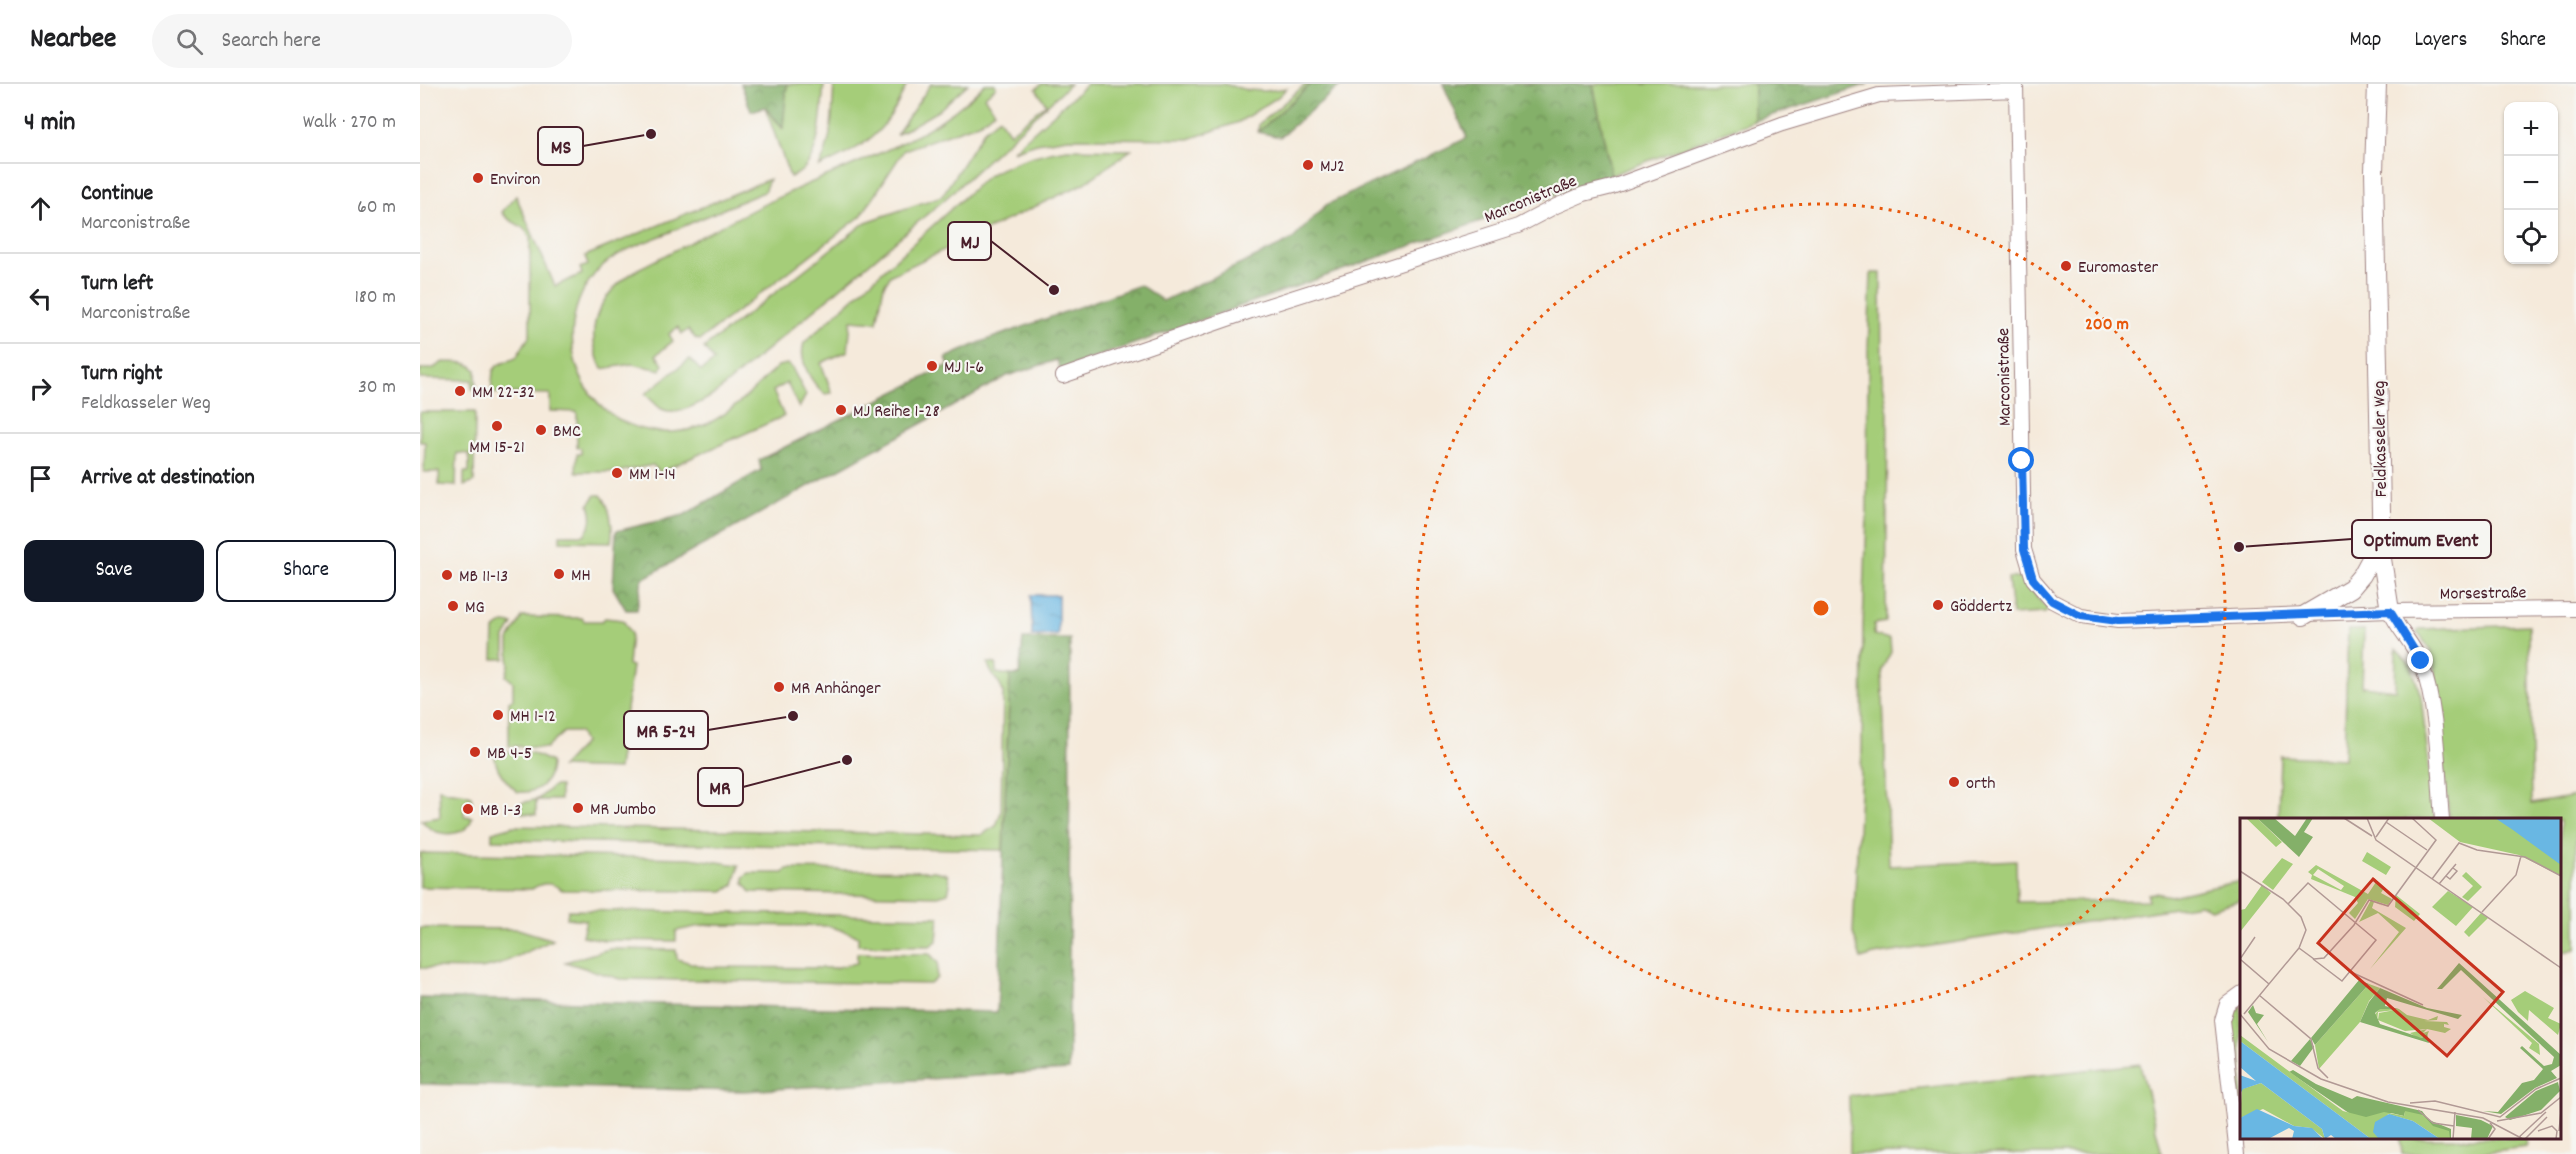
<!DOCTYPE html>
<meta charset="utf-8">
<style>
:root{--surface:#fff;--page:#f6f6f6;--text:#202124;--muted:#757577;--line:#e0e0e0;--accent:#111827}
body{margin:0;font-family:Dekko,sans-serif;background:var(--page);color:var(--text)}
.controls{position:absolute;right:18px;top:18px;display:grid;overflow:hidden;border-radius:12px;box-shadow:0 2px 4px #0004}
.controls button{width:54px;height:54px;display:grid;place-items:center;padding:0;border:0;border-bottom:2px solid var(--line);background:var(--surface);color:var(--text);font:30px sans-serif}
.stop{position:absolute;width:18px;height:18px;margin:-14px;border:4px solid #1a73e8;border-radius:50%;background:#fff}
.stop.end{background:#1a73e8;border-color:#fff;box-shadow:0 2px 6px #0008}
.list{margin:0;padding:0;list-style:none}
h2{display:flex;justify-content:space-between;align-items:center;height:78px;margin:0;padding:0 24px;font-size:26px}
h2 small{font-size:20px;font-weight:400;color:var(--muted)}
.list li{display:grid;grid-template-columns:39px 1fr auto;gap:18px;align-items:center;box-sizing:border-box;height:90px;padding:0 24px;border-top:2px solid var(--line)}
.list b{display:block;font-size:22px;white-space:nowrap}
.list p{margin:0;font-size:20px;white-space:nowrap;color:var(--muted)}
.list em{font-size:20px;font-style:normal;color:var(--muted)}
.actions{display:flex;gap:12px;padding:18px 24px}
.actions a{flex:1;padding:14px 0;border:2px solid var(--accent);border-radius:12px;text-align:center;font-size:21px;color:var(--accent)}
.actions .main{background:var(--accent);color:#fff}
.icon{flex:none;width:33px;height:33px;fill:none;stroke:currentColor;stroke-width:2;stroke-linecap:round;stroke-linejoin:round}
.map{position:relative;flex:none;width:2156px;height:1070px;overflow:hidden}
header{display:flex;align-items:center;gap:36px;box-sizing:border-box;height:84px;padding:0 30px;background:var(--surface);border-bottom:2px solid var(--line)}
header strong{font-size:28px}
nav{display:flex;gap:33px;margin-inline-start:auto;font-size:21px}
.search{width:420px;height:54px;background:var(--page);display:flex;align-items:center;gap:15px;box-sizing:border-box;padding:0 21px;border-radius:33px;color:var(--muted);font-size:22px}
main{display:flex}
aside{flex:1;background:var(--surface)}
.map>svg:first-child{display:block}
.grass{fill:#a5cd79;stroke:#787652;stroke-width:1.5}
.forest{fill:url(#forest-crowns);stroke:#67684a;stroke-width:1.5}
.water{fill:url(#water-ripples);stroke:#5a6b87;stroke-width:1.5}
.lines{fill:none;stroke-linecap:round;stroke-linejoin:round}
.minor-casing{stroke:#a08483;stroke-width:16}
.tertiary-casing{stroke:#a08483;stroke-width:20}
.minor{stroke:#fff;stroke-width:14}
.tertiary{stroke:#fff;stroke-width:18}
.route{stroke:#1a73e8;stroke-width:8}
.ring{fill:none;stroke:#e8590c;stroke-width:3;stroke-dasharray:3 6}
.poi-dot{fill:#c8321e;stroke:#f6f6f2;stroke-width:2}
.labels{text-anchor:middle;stroke-width:4.5;stroke-linejoin:round;paint-order:stroke}
.poi-label{font-size:18px;fill:#4a1f2b;stroke:#f6f6f2;text-anchor:start}
.street-label{font-size:18px;fill:#4a1f2b;stroke:#f6f6f2}
.inset-road{fill:none;stroke:#b19995;stroke-width:1.5}
.view{fill:#c8321e;fill-opacity:0.15;stroke:#c8321e;stroke-width:3}
.inset-edge{fill:none;stroke:#4a1f2b;stroke-width:3}
.centre{fill:#e8590c;stroke:#f6f6f2;stroke-width:3}
.ring-label{font-size:18px;text-anchor:middle;font-weight:bold;fill:#e8590c;stroke:#f6f6f2;stroke-width:4.5;stroke-linejoin:round;paint-order:stroke}
.leader{fill:none;stroke:#4a1f2b;stroke-width:2}
.callout-dot{fill:#4a1f2b;stroke:#f6f6f2;stroke-width:2}
.callout{fill:#f6f6f2;stroke:#4a1f2b;stroke-width:2}
.callout-label{font-size:20px;text-anchor:middle;font-weight:bold;fill:#4a1f2b}
</style>
<header>
<strong>Nearbee</strong>
<div class="search"><svg class="icon" aria-label="search" viewBox="0 0 24 24"><circle cx="10" cy="10" r="6"/><path d="M15 15l6 6"/></svg>Search here</div>
<nav><a>Map</a><a>Layers</a><a>Share</a></nav>
</header>
<main>
<aside>
<h2>4 min<small>Walk · 270 m</small></h2>
<ul class="list">
<li><svg class="icon" aria-label="ahead" viewBox="0 0 24 24"><path d="M12 20V5M6 11l6-6 6 6"/></svg><div><b>Continue</b><p>Marconistraße</p></div><em>60 m</em></li>
<li><svg class="icon" aria-label="left" viewBox="0 0 24 24"><path d="M17 20v-9H6M10 6l-5 5 5 5"/></svg><div><b>Turn left</b><p>Marconistraße</p></div><em>180 m</em></li>
<li><svg class="icon" aria-label="right" viewBox="0 0 24 24"><path d="M7 20v-9h11M14 6l5 5-5 5"/></svg><div><b>Turn right</b><p>Feldkasseler Weg</p></div><em>30 m</em></li>
<li><svg class="icon" aria-label="arrive" viewBox="0 0 24 24"><path d="M6 21V4h12l-3 4 3 4H6"/></svg><div><b>Arrive at destination</b></div></li>
</ul>
<div class="actions"><a class="main">Save</a><a>Share</a></div>
</aside>
<div class="map">
<svg width="2156" height="1070" viewBox="0 0 2156 1070">
<defs>
<pattern id="forest-crowns" width="20" height="18" patternUnits="userSpaceOnUse" patternTransform="scale(1.5)"><rect width="20" height="18" fill="#84b069"/><path d="M2 6a3 3 0 1 1 6 0M12 15a3 3 0 1 1 6 0" fill="none" stroke="#6e8f57"/></pattern>
<pattern id="water-ripples" width="26" height="14" patternUnits="userSpaceOnUse" patternTransform="scale(1.5)"><rect width="26" height="14" fill="#69b7e3"/><path d="M2 4q2-2 4 0t4 0M15 11q2-2 4 0t4 0" fill="none" stroke="#5894b8"/></pattern>
</defs>
<rect width="100%" height="100%" fill="#f6f6f2"/>
<filter id="ink" filterUnits="userSpaceOnUse"><feTurbulence type="fractalNoise" baseFrequency=".0167" numOctaves="2"/><feDisplacementMap in="SourceGraphic" scale="12" xChannelSelector="R" yChannelSelector="G"/><feConvolveMatrix kernelMatrix="1 2 1 2 8 2 1 2 1" color-interpolation-filters="sRGB"/></filter>
<filter id="wash" filterUnits="userSpaceOnUse"><feTurbulence type="fractalNoise" baseFrequency=".008" numOctaves="4" result="noise"/><feDisplacementMap in="SourceGraphic" scale="24" xChannelSelector="R" yChannelSelector="G"/><feGaussianBlur stdDeviation="1.35" result="paint"/><feColorMatrix in="noise" values="0 0 0 0 0 0 0 0 0 0 0 0 0 0 0 0 0 1.4 0 .05"/><feComposite in="paint" operator="in"/></filter>
<g filter="url(#wash)">
<rect width="100%" height="100%" fill="#f5eadb"/>
<!-- grass -->
<path class="grass" d="M367,0H404C401,26 402,85 370,93L345,23L362,44Z
M414,0H487C466,50 447,61 399,83C413,57 412,29 414,0Z
M511,0H548L518,27L476,51Z
M565,0H575L576,3L564,13L575,27L559,39L484,66L441,132L280,256L276,255L268,246L262,250L258,243L249,250L253,257L236,271L243,280L241,286L212,280L182,285C161,241 182,207 220,184C273,157 325,128 379,104C447,73 512,55 565,0Z
M622,0H650L525,115L295,310C282,318 256,334 240,324C235,320 230,314 225,310L270,275L281,287L294,277L284,264L446,138L522,112L564,46L579,34L590,49L626,20L616,5Z
M667,0H803L828,6L845,7L867,4L858,13L819,38L769,55L648,54L617,59L592,67Z
M886,0H891L838,48L839,40Z
M1173,0H1334V37L1191,91Z
M647,65L711,66L665,99L471,191L464,201L457,238L431,236L428,267L401,279L412,309L405,310C391,299 378,276 384,259L567,92C593,77 618,69 647,65Z
M349,95L344,108C312,121 280,135 248,149C224,159 199,166 180,184C165,199 155,220 153,241C145,313 210,365 279,343C310,333 335,303 358,282L367,280L372,284L386,311L379,324L367,299L353,307L364,332L240,388L233,381L197,388H156L157,370H161V364L157,363V328L130,327V310L71,309L73,287L78,281L96,274L110,251V153C101,137 90,141 82,128L96,112L135,202L162,190L160,184L168,181L165,172Z
M1451,189H1461L1462,292L1468,329L1466,538L1454,540V551L1470,555L1471,568L1462,585L1469,782L1596,776L1597,818L1728,816V810L1735,809L1751,812L1821,797V816L1791,825L1780,820L1454,871L1441,875L1433,849L1442,666L1443,542L1447,432L1448,265Z
M23,278C36,279 48,276 56,286V305H52V296L0,295V285H12Z
M0,328H55L54,398L44,402V388H49V370L37,369L36,402L19,401V388H4L5,358H0Z
M176,411H181C190,421 194,445 191,458L140,457V451H164C173,440 173,433 169,420Z
M1588,494H1605L1618,515L1629,525L1625,529L1592,531Z
M102,533L162,534L164,537H182L185,534L203,536L211,550L208,581L212,582L198,685L141,683L164,659L159,648H144L126,664L89,662V617L93,615V598L86,592L89,581V556Z
M84,539L93,540L85,554V575H73L74,546Z
M2109,541L2112,720L2156,712V865L2140,869V736L2029,735L2014,581L2010,565L1997,548L2000,545Z
M1928,546H1944L1942,604L1943,602L1975,606L1976,565L1991,581L2001,613L2015,735H1858L1860,672L1924,675Z
M568,579L576,580V589L590,591L583,766L72,756V748L94,742L561,751L576,742L581,728L583,608C580,597 569,590 568,579Z
M76,667L112,669L131,678C131,698 118,710 98,708C87,699 71,682 76,667Z
M133,702H140V716H116V731L102,729L101,719L118,715Z
M19,704C31,711 41,706 51,712L52,718H44V732L52,733C50,749 31,752 17,748C12,746 5,740 1,736L20,733Z
M0,769L270,774L319,781L314,801L303,807L142,806C132,798 123,798 112,805L0,803Z
M367,785L514,787L527,790L530,801L528,809L518,812L331,808L324,799V793L329,789H364Z
M148,826L519,833L517,857L510,862L438,861V852L409,842L285,841L256,847V857L184,856L162,852L166,836L147,834Z
M0,844L98,845L133,856L78,881L61,885L0,884Z
M189,865L256,866L257,875L285,883L414,884L437,879V869L510,870L518,879L517,894L510,900L200,895L145,878Z
M1821,922L1822,1033L1821,1034L1810,944L1815,928Z
M1720,980L1742,1070H1430L1429,1012Z
M1980,1054H2105L2106,1063L2050,1070H1982Z"/>
<!-- forest -->
<path class="forest" d="M321,0H367L363,44L345,23L331,27Z
M891,0H922L860,53L838,48Z
M1023,0H1173L1191,91L640,286L637,276L587,292L222,495L217,526H206L193,504L196,447L264,431L341,386L339,376L529,281L526,274L561,258L720,201L743,217L872,156L906,121L1047,54Z
M1334,0H1448L1334,37Z
M603,555H650L649,986L324,1007L0,1000V914L577,928L590,591H599Z"/>
<!-- water -->
<path class="water" d="M611,511H638V551L612,552Z"/>
</g>
<g filter="url(#ink)">
<g class="lines">
<defs>
<path id="minor" d="M1596,0L1604,465L1613,495L1632,517L1661,532L1698,537L1970,527L2156,525
M643,292L837,225L1098,142L1136,122L1164,110L1192,103L1362,40L1459,11L1596,6
M1970,527C1978,546 1994,560 2001,579C2018,623 2018,688 2022,736
M1817,1070L1802,936L1807,920L1822,909"/>
<path id="tertiary" d="M1957,0L1954,87L1962,475L1970,527
M1883,532L1931,504L1942,491L1961,456"/>
</defs>
<!-- minor casing -->
<use href="#minor" class="minor-casing"/>
<!-- tertiary casing -->
<use href="#tertiary" class="tertiary-casing"/>
<!-- minor -->
<use href="#minor" class="minor"/>
<!-- tertiary -->
<use href="#tertiary" class="tertiary"/>
</g>
</g>
<g class="lines" filter="url(#ink)">
<!-- route -->
<path class="route" d="M1602,377L1604,465L1613,495L1632,517L1661,532L1698,537L1970,527L2001,577"/>
</g>
<!-- distance rings -->
<circle class="ring" cx="1401" cy="524" r="404"/>
<!-- markers -->
<g class="poi-dot">
<circle cx="888" cy="81" r="6"/>
<circle cx="58" cy="94" r="6"/>
<circle cx="1646" cy="182" r="6"/>
<circle cx="512" cy="282" r="6"/>
<circle cx="40" cy="307" r="6"/>
<circle cx="421" cy="326" r="6"/>
<circle cx="77" cy="342" r="6"/>
<circle cx="121" cy="346" r="6"/>
<circle cx="197" cy="389" r="6"/>
<circle cx="139" cy="490" r="6"/>
<circle cx="27" cy="491" r="6"/>
<circle cx="1518" cy="521" r="6"/>
<circle cx="33" cy="522" r="6"/>
<circle cx="359" cy="603" r="6"/>
<circle cx="78" cy="631" r="6"/>
<circle cx="55" cy="668" r="6"/>
<circle cx="1534" cy="698" r="6"/>
<circle cx="158" cy="724" r="6"/>
<circle cx="48" cy="725" r="6"/>
</g>
<g class="labels">
<!-- poi labels -->
<g class="poi-label">
<text x="900" y="87">MJ2</text>
<text x="70" y="100">Environ</text>
<text x="1658" y="188">Euromaster</text>
<text x="524" y="288">MJ 1-6</text>
<text x="52" y="313">MM 22-32</text>
<text x="433" y="332">MJ Reihe 1-28</text>
<text x="133" y="352">BMC</text>
<text x="77" y="368" text-anchor="middle">MM 15-21</text>
<text x="209" y="395">MM 1-14</text>
<text x="151" y="496">MH</text>
<text x="39" y="497">MB 11-13</text>
<text x="1530" y="527">Göddertz</text>
<text x="45" y="528">MG</text>
<text x="371" y="609">MR Anhänger</text>
<text x="90" y="637">MH 1-12</text>
<text x="67" y="674">MB 4-5</text>
<text x="1546" y="704">orth</text>
<text x="170" y="730">MR Jumbo</text>
<text x="60" y="731">MB 1-3</text>
</g>
<!-- street labels -->
<g class="street-label">
<text transform="translate(1110 114) rotate(-23)" y="6">Marconistraße</text>
<text transform="translate(1583 293) rotate(-91)" y="6">Marconistraße</text>
<text transform="translate(1959 355) rotate(-91)" y="6">Feldkasseler Weg</text>
<text transform="translate(2063 508) rotate(-1)" y="6">Morsestraße</text>
</g>
</g>
<!-- overview -->
<g transform="translate(1820 734)">
<rect width="321" height="321" fill="#f5eadb"/>
<path d="M6,0H17L42,24L36,29ZM127,34L151,49L146,57L122,43ZM42,40L53,46L33,72L22,64ZM76,47L128,76L136,64L144,70L141,75L152,81L148,87L128,81L115,101L109,95L118,85L115,79L71,61L72,57L68,54ZM78,51L104,68L101,72L73,57ZM226,54L242,69L228,83L222,79L233,68L222,58ZM22,67L31,75L0,114V92L5,91ZM208,73L233,89L216,108L192,89ZM156,77L180,96L174,103L155,89ZM131,82L145,89L134,84L132,90L166,110L130,151L159,114L138,95L119,104ZM241,95L248,100L229,119L224,114ZM129,166L140,170L129,183L120,204L79,251L75,227ZM285,173L314,190L308,200L321,206L318,217L289,192L288,203L278,194L271,182ZM243,179L299,226L300,237L289,230L292,225ZM140,190L159,191L167,197L188,202L198,198L197,202L184,203L207,204L209,207L204,206V209L211,211L205,215L187,211L183,215L189,213L187,218L182,220L176,219L170,215L187,211L165,213L138,202L139,195L155,192L138,194L137,204L134,198Z" fill="#a5cd79" fill-rule="evenodd"/>
<path d="M17,0H34L55,18L67,0H73L64,14L73,19L59,39ZM219,145L321,237V247L311,253L317,260L295,270L261,296L243,293L258,294L282,265L294,262L303,251L280,230L282,228L304,248L312,246L314,239L221,152L202,171H197ZM119,162L129,166L75,227L71,220ZM140,170L187,190L222,197L218,201L147,180L145,188L159,191H140L135,195L140,206L182,220L187,216L189,225L120,204L129,184ZM13,187L16,195L24,197L17,206L28,224L8,194ZM70,221L74,229L60,248L51,243ZM53,252L76,266L112,281L117,278L182,293L189,302L211,311V321L165,294L164,298L151,295L122,304L49,254ZM318,264L320,273L301,292L270,302L265,299L296,273ZM216,297L241,302L253,308L247,321H231L232,310L216,308Z" fill="#84b069"/>
<path d="M188,0H299L321,17V58L279,37L220,24ZM0,217L103,293L126,299L144,294L164,298L165,293L183,297L193,308L209,313L210,321H200L173,303L148,296L139,321H131L0,223ZM21,265L82,311L85,321L71,310L54,308L23,291L0,300L2,271Z" fill="#a5cd79"/>
<path d="M255,0H321V47L273,12ZM0,223L20,238L131,321H96L91,317L85,321L82,311L21,265L3,271L0,276V257L16,263L0,249ZM17,291L54,308L72,310L83,321H52L54,313L49,310L30,320L0,321V300ZM149,296L173,303L200,321H139L133,314L135,304Z" fill="#69b7e3"/>
<path class="inset-road" d="M104,0L132,18M127,0L136,22L321,150M146,4L187,32M136,19L149,0M0,53L43,81L61,99L66,112L59,130L4,196M206,58L210,61L217,53L213,50M192,61L219,25L237,32L285,39L321,58M199,66L216,46M48,86L68,65L136,122L102,163L73,141M242,94L276,57L281,38M15,119L0,141L29,166M59,130L74,141L84,140L114,107L129,82L148,88L196,22L172,0M111,154L183,187M19,177L71,221L78,250L88,260M0,196L29,231L81,261L148,284L243,300L283,321M170,285L195,283L260,299L296,271L321,260M178,292L193,305L214,308M257,303L301,295L321,279M298,313L312,308L317,313L316,321M319,313L321,293M213,321L215,294M248,321L255,311L250,305M277,321L306,294M285,321L307,299"/>
<path class="view" d="M133,61L263,174L207,238L78,125Z"/>
<rect width="321" height="321" class="inset-edge"/>
</g>
<circle cx="1401" cy="524" r="9" class="centre"/>
<g class="ring-label">
<text x="1687" y="245">200 m</text>
</g>
<!-- callouts -->
<path class="leader" d="M231 50L163 62M634 206L571 157M1819 463L1932 455M373 632L288 646M427 676L323 703"/>
<g class="callout-dot">
<circle cx="231" cy="50" r="6"/>
<circle cx="634" cy="206" r="6"/>
<circle cx="1819" cy="463" r="6"/>
<circle cx="373" cy="632" r="6"/>
<circle cx="427" cy="676" r="6"/>
</g>
<g class="callout">
<rect x="118" y="43" width="45" height="38" rx="6"/>
<rect x="528" y="138" width="43" height="38" rx="6"/>
<rect x="1932" y="436" width="139" height="38" rx="6"/>
<rect x="204" y="627" width="84" height="38" rx="6"/>
<rect x="278" y="684" width="45" height="38" rx="6"/>
</g>
<g class="callout-label">
<text x="141" y="69">MS</text>
<text x="550" y="164">MJ</text>
<text x="2001" y="462">Optimum Event</text>
<text x="246" y="653">MR 5-24</text>
<text x="300" y="710">MR</text>
</g>
</svg>
<div class="controls">
<button>+</button>
<button>−</button>
<button><svg class="icon" aria-label="locate" viewBox="0 0 24 24"><circle cx="12" cy="12" r="6"/><path d="M12 2v4M12 18v4M2 12h4M18 12h4"/></svg></button>
</div>
<div class="stop" style="left:1602px;top:377px"></div>
<div class="stop end" style="left:2001px;top:577px"></div>
</div>
</main>
